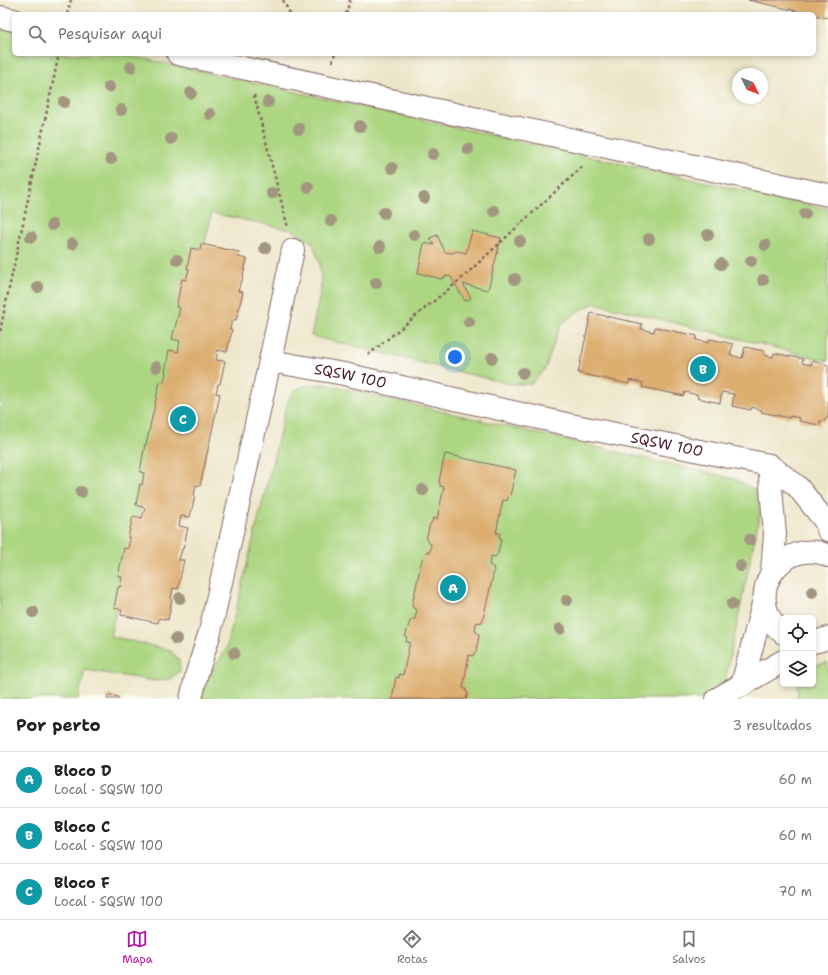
<!DOCTYPE html>
<html lang="pt">
<meta charset="utf-8">
<style>
:root{--surface:#fff;--page:#f2f2f2;--text:#202124;--muted:#757577;--line:#e0e0e0;--accent:#b5179e}
body{margin:0;font-family:"Shantell Sans",sans-serif;background:var(--page);color:var(--text)}
.controls{position:absolute;right:12px;bottom:12px;display:grid;overflow:hidden;border-radius:6px;box-shadow:0 2px 6px #0003}
.controls button{width:36px;height:36px;display:grid;place-items:center;padding:0;border:0;border-bottom:1px solid var(--line);background:var(--surface);color:var(--text);font:20px sans-serif}
.compass{position:absolute;left:732px;top:68px;width:36px;height:36px;border-radius:50%;background:var(--surface);box-shadow:0 2px 6px #0003;rotate:133deg}
.you{position:absolute;left:455px;top:357px;width:14px;height:14px;margin:-10px;border:3px solid #fff;border-radius:50%;background:#1a73e8;box-shadow:0 0 0 6px #1a73e833}
.badge{display:grid;place-items:center;width:26px;height:26px;border-radius:50%;background:var(--accent);color:#fff;font-size:13px;font-weight:700}
.pin{position:absolute;translate:-50% -50%;border:2px solid #fff;box-shadow:0 1px 4px #0006}
.list{margin:0;padding:0;list-style:none}
h2{display:flex;justify-content:space-between;align-items:center;height:52px;margin:0;padding:0 16px;font-size:17px}
h2 small{font-size:13px;font-weight:400;color:var(--muted)}
.list li{display:grid;grid-template-columns:26px 1fr auto;gap:12px;align-items:center;box-sizing:border-box;height:56px;padding:0 16px;border-top:1px solid var(--line)}
.list b{display:block;font-size:15px;white-space:nowrap}
.list p{margin:0;font-size:13px;white-space:nowrap;color:var(--muted)}
.list em{font-size:13px;font-style:normal;color:var(--muted)}
.icon{flex:none;width:22px;height:22px;fill:none;stroke:currentColor;stroke-width:2;stroke-linecap:round;stroke-linejoin:round}
.map{position:relative;flex:none;width:828px;height:699px;overflow:hidden}
.search{position:absolute;background:var(--surface);box-shadow:0 2px 6px #0003;left:12px;right:12px;top:12px;height:44px;display:flex;align-items:center;gap:10px;box-sizing:border-box;padding:0 14px;border-radius:6px;color:var(--muted);font-size:15px}
.sheet{height:220px;background:var(--surface)}
nav{display:flex;justify-content:space-around;align-items:center;box-sizing:border-box;height:56px;border-top:1px solid var(--line);background:var(--surface);font-size:11px;color:var(--muted)}
nav a{display:grid;justify-items:center;gap:2px}
nav .on{color:var(--accent)}
.map>svg:first-child{display:block}
.green{fill:#acd681;stroke:#7b7a56}
.building{fill:#dcae70}
.lines{fill:none;stroke-linecap:round;stroke-linejoin:round}
.minor-casing{stroke:#836462;stroke-width:24}
.path{stroke:#836462;stroke-width:2.5;stroke-dasharray:3 3;stroke-linecap:butt}
.minor{stroke:#fff;stroke-width:22}
.tree{fill:#a39680}
.labels{text-anchor:middle;stroke-width:3.5;stroke-linejoin:round;paint-order:stroke}
.street-label{font-size:15px;fill:#4a1f2b;stroke:#fdfcf7}
</style>
<div class="map">
<svg width="828" height="699" viewBox="0 0 828 699">
<rect width="100%" height="100%" fill="#fdfcf7"/>
<filter id="ink" filterUnits="userSpaceOnUse"><feTurbulence type="fractalNoise" baseFrequency=".025" numOctaves="2"/><feDisplacementMap in="SourceGraphic" scale="8" xChannelSelector="R" yChannelSelector="G"/><feConvolveMatrix kernelMatrix="1 2 1 2 8 2 1 2 1" color-interpolation-filters="sRGB"/></filter>
<filter id="wash" filterUnits="userSpaceOnUse"><feTurbulence type="fractalNoise" baseFrequency=".012" numOctaves="4" result="noise"/><feDisplacementMap in="SourceGraphic" scale="16" xChannelSelector="R" yChannelSelector="G"/><feGaussianBlur stdDeviation="0.9" result="paint"/><feColorMatrix in="noise" values="0 0 0 0 0 0 0 0 0 0 0 0 0 0 0 0 0 1.4 0 .05"/><feComposite in="paint" operator="in"/></filter>
<g filter="url(#wash)">
<rect width="100%" height="100%" fill="#ece5c7"/>
<!-- green -->
<path class="green" d="M0,27L14,30V54H122L828,209V361L595,303L578,311L560,326L545,369L531,384H510L311,336L321,289L320,264L313,243L292,230L212,213L110,636L170,650L179,660L180,671L170,679L156,681L85,670L78,699H0Z
M324,384L735,479L755,490L760,513L725,681L716,692L706,699H201L205,681L226,650L285,411C287,406 288,399 291,395C298,384 313,385 324,384Z
M828,662V699H796L798,697L797,684H813V666Z"/>
<g id="blocks">
<!-- building -->
<path class="building" d="M748,0H828V18L814,15V14H810Z
M472,231L501,238L488,290L463,284L471,298L465,301L451,277L446,276L441,279L418,273L424,243L434,245L430,238L437,235L445,252L452,253L457,251L466,253Z
M201,244L239,252L238,257L247,259L242,281H241L238,291L243,292L236,320H232L230,329L232,330L227,352L218,350L216,360L225,361L220,384H218L216,393L220,394L200,486L196,485L194,496H195L190,517L181,516L179,526L188,528L183,549H182L179,560H184L178,589L173,588L171,598L172,599L168,620L159,618L158,623L121,615L122,610L114,608L118,587H120L122,577L118,576L124,548L128,549L130,538H128L133,516L142,518L145,508L136,505L140,484L142,485L144,473L140,472L145,444L146,445L160,381L164,382L166,372H165L169,350L178,352L180,341L172,339L180,308L176,307L182,279L186,280L189,269H187L191,248L200,250Z
M591,313L642,324L641,329L654,332L655,327L697,336L696,340L709,343L710,339L733,344L730,355L742,358L745,347L764,351V355L773,357L774,353L803,359L802,363L811,365L812,361L828,365V414L827,418L824,421H820V425L799,421L800,418L790,416V418L761,412L762,410L752,407L751,410L732,406L734,394L722,392L720,403L697,398L698,395L685,392L684,396L642,387L643,383L629,380V384L578,373Z
M445,454L516,470L510,496L508,498L507,501L503,500L496,533H500L499,537L501,538L498,553L495,557L491,556L489,565L493,567L494,571L483,619L482,622L476,623L475,631L478,633L479,636L476,652L474,653L473,656L469,655L463,688L466,689V692L468,693L466,699H392L396,677L399,678V674L403,675L410,642H406L407,637H405L410,621L412,619H415V618L417,610L413,608L412,605L423,555L426,552H430L431,544L429,543L426,539L430,524L432,522L433,518L437,519L444,487L440,486V483L439,481Z
M108,695L118,697L119,699H107Z"/>
</g>
</g>
<g filter="url(#ink)">
<use href="#blocks" fill-opacity="0" stroke="#836462" stroke-width="1"/>
<g class="lines">
<defs>
<g id="minor">
<path d="M0,17L14,20"/>
<path d="M178,54L828,195"/>
<path d="M270,361L293,250"/>
<path d="M769,465L775,534L772,571"/>
<path d="M783,633C750,608 764,559 804,552C812,551 821,552 828,556"/>
<path d="M813,642L818,641L828,638"/>
<path d="M742,685L764,600"/>
<path id="s1" d="M191,699L197,673L210,632L270,361L344,374L566,424L769,465L797,486L825,521L828,530"/>
<path d="M717,699L783,661"/>
</g>
</defs>
<!-- minor casing -->
<use href="#minor" class="minor-casing"/>
<!-- path -->
<path class="path" d="M283,0L290,14
M67,14L71,0
M346,14L350,0
M332,62L335,54
M254,95L288,228
M0,331L59,54
M368,355L461,279L582,167"/>
<!-- minor -->
<use href="#minor" class="minor"/>
</g>
<!-- trees -->
<g class="tree">
<circle cx="131" cy="67" r="6"/>
<circle cx="109" cy="87" r="6"/>
<circle cx="191" cy="93" r="6"/>
<circle cx="64" cy="102" r="6"/>
<circle cx="268" cy="102" r="6"/>
<circle cx="121" cy="110" r="6"/>
<circle cx="210" cy="114" r="6"/>
<circle cx="360" cy="126" r="6"/>
<circle cx="299" cy="129" r="6"/>
<circle cx="171" cy="139" r="6"/>
<circle cx="468" cy="149" r="6"/>
<circle cx="433" cy="154" r="6"/>
<circle cx="111" cy="159" r="6"/>
<circle cx="392" cy="168" r="6"/>
<circle cx="308" cy="187" r="6"/>
<circle cx="272" cy="193" r="6"/>
<circle cx="424" cy="198" r="6"/>
<circle cx="494" cy="211" r="6"/>
<circle cx="384" cy="213" r="6"/>
<circle cx="805" cy="214" r="6"/>
<circle cx="331" cy="221" r="6"/>
<circle cx="52" cy="225" r="6"/>
<circle cx="414" cy="235" r="6"/>
<circle cx="708" cy="235" r="6"/>
<circle cx="31" cy="237" r="6"/>
<circle cx="649" cy="239" r="6"/>
<circle cx="520" cy="241" r="6"/>
<circle cx="72" cy="244" r="6"/>
<circle cx="765" cy="245" r="6"/>
<circle cx="380" cy="247" r="6"/>
<circle cx="265" cy="248" r="6"/>
<circle cx="177" cy="260" r="6"/>
<circle cx="751" cy="261" r="6"/>
<circle cx="721" cy="264" r="6"/>
<circle cx="515" cy="279" r="6"/>
<circle cx="763" cy="280" r="6"/>
<circle cx="376" cy="283" r="6"/>
<circle cx="38" cy="287" r="6"/>
<circle cx="469" cy="322" r="6"/>
<circle cx="492" cy="358" r="6"/>
<circle cx="156" cy="367" r="6"/>
<circle cx="523" cy="373" r="6"/>
<circle cx="423" cy="490" r="6"/>
<circle cx="81" cy="492" r="6"/>
<circle cx="750" cy="540" r="6"/>
<circle cx="741" cy="566" r="6"/>
<circle cx="812" cy="592" r="6"/>
<circle cx="180" cy="598" r="6"/>
<circle cx="567" cy="600" r="6"/>
<circle cx="732" cy="604" r="6"/>
<circle cx="33" cy="612" r="6"/>
<circle cx="560" cy="629" r="6"/>
<circle cx="176" cy="639" r="6"/>
<circle cx="234" cy="653" r="6"/>
</g>
</g>
<g class="labels">
<!-- street labels -->
<g class="street-label">
<text dy="5" stroke="none"><textPath href="#s1" startOffset="429">SQSW 100</textPath></text>
<text dy="5" stroke="none"><textPath href="#s1" startOffset="753">SQSW 100</textPath></text>
</g>
</g>
</svg>
<div class="controls">
<button><svg class="icon" aria-label="locate" viewBox="0 0 24 24"><circle cx="12" cy="12" r="6"/><path d="M12 2v4M12 18v4M2 12h4M18 12h4"/></svg></button>
<button><svg class="icon" aria-label="layers" viewBox="0 0 24 24"><path d="M12 4l9 5-9 5-9-5zM3 14l9 5 9-5"/></svg></button>
</div>
<svg class="compass" viewBox="-18 -18 36 36"><path d="M0-13l5 13h-10z" fill="#e53935"/><path d="M0 13l5-13h-10z" fill="#757577"/></svg>
<div class="you"></div>
<div class="pin badge" style="left:453px;top:588px;background:#0f9aa8">A</div>
<div class="pin badge" style="left:703px;top:369px;background:#0f9aa8">B</div>
<div class="pin badge" style="left:183px;top:419px;background:#0f9aa8">C</div>
<div class="search"><svg class="icon" aria-label="search" viewBox="0 0 24 24"><circle cx="10" cy="10" r="6"/><path d="M15 15l6 6"/></svg>Pesquisar aqui</div>
</div>
<section class="sheet">
<h2>Por perto<small>3 resultados</small></h2>
<ul class="list">
<li><span class="badge" style="background:#0f9aa8">A</span><div><b>Bloco D</b><p>Local · SQSW 100</p></div><em>60 m</em></li>
<li><span class="badge" style="background:#0f9aa8">B</span><div><b>Bloco C</b><p>Local · SQSW 100</p></div><em>60 m</em></li>
<li><span class="badge" style="background:#0f9aa8">C</span><div><b>Bloco F</b><p>Local · SQSW 100</p></div><em>70 m</em></li>
</ul>
</section>
<nav>
<a class="on"><svg class="icon" aria-label="map" viewBox="0 0 24 24"><path d="M3 6l6-2 6 2 6-2v14l-6 2-6-2-6 2zM9 4v14M15 6v14"/></svg>Mapa</a>
<a><svg class="icon" aria-label="directions" viewBox="0 0 24 24"><path d="M12 3l9 9-9 9-9-9zM9 14v-3h6M13 9l2 2-2 2"/></svg>Rotas</a>
<a><svg class="icon" aria-label="saved" viewBox="0 0 24 24"><path d="M7 4h10v16l-5-4-5 4z"/></svg>Salvos</a>
</nav>
